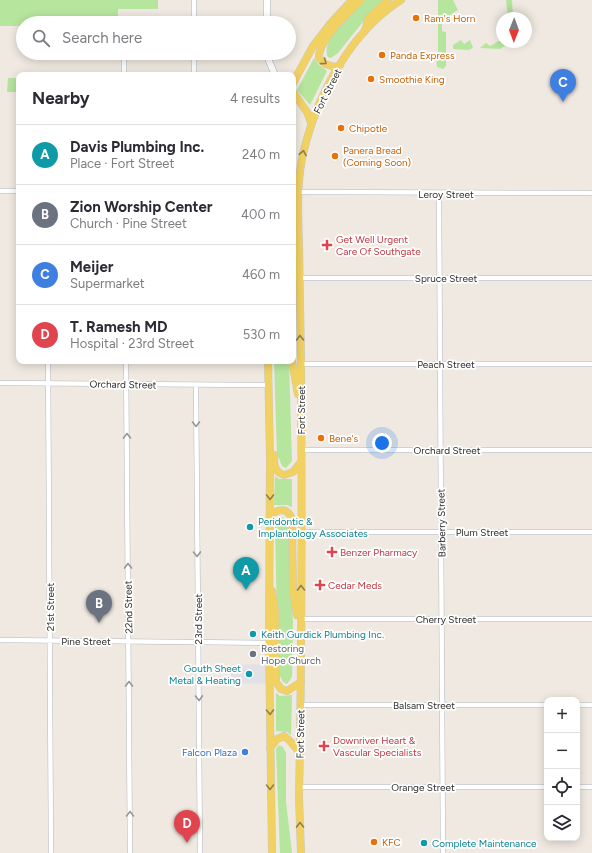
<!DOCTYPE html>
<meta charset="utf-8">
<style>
:root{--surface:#fff;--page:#f2f2f3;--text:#2b2b33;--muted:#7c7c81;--line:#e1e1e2;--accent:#db2777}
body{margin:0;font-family:Figtree,sans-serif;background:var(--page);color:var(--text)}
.controls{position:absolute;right:12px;bottom:12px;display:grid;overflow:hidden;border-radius:8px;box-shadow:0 2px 10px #0003}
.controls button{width:36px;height:36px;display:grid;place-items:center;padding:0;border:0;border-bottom:1px solid var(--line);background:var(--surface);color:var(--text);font:20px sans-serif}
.compass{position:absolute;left:496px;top:12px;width:36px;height:36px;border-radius:50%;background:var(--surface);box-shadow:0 2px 10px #0003;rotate:181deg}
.you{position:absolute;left:382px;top:443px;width:14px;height:14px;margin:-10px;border:3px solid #fff;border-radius:50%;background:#1a73e8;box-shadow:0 0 0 6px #1a73e833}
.badge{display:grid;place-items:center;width:26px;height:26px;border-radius:50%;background:var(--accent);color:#fff;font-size:13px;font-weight:700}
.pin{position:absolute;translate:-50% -33px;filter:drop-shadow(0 1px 2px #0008)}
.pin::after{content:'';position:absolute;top:21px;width:14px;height:12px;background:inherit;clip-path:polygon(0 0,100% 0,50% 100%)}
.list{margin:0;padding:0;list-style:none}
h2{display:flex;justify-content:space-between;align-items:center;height:52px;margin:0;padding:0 16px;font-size:17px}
h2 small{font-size:13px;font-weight:400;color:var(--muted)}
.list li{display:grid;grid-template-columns:26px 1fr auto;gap:12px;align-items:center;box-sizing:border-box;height:60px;padding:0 16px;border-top:1px solid var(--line)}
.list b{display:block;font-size:15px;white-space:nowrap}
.list p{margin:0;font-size:13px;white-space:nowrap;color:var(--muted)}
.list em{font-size:13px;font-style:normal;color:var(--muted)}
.icon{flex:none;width:22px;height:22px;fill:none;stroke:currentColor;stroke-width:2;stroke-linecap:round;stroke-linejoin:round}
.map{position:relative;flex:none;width:592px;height:853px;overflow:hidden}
.search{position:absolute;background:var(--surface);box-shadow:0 2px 10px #0003;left:16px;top:16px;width:280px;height:44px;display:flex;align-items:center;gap:10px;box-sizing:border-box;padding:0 14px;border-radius:22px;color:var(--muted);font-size:15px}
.panel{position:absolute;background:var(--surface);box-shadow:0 2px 10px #0003;left:16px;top:72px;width:280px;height:292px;border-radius:8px}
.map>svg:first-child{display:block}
.industrial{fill:#e3e1e8}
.green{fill:#b6e59e}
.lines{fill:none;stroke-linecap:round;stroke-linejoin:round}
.street-casing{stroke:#b4b7c1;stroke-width:5.5}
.secondary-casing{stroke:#b4b7c1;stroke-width:7}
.primary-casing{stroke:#c9c9c9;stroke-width:8}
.street{stroke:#fff;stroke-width:4.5}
.secondary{stroke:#fff;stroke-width:6}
.primary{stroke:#f2d163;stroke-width:7}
.oneway{stroke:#908048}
.oneway2{stroke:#969696}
.food-dot{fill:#e8710a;stroke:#fff;stroke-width:1.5}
.health-dot{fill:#e0444e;stroke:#fff;stroke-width:1.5}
.culture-dot{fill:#0f9aa8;stroke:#fff;stroke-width:1.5}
.worship-dot{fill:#6b7280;stroke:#fff;stroke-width:1.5}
.shop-dot{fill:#3f7fe0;stroke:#fff;stroke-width:1.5}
.labels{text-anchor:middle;stroke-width:3.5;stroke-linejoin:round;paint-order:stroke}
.food-label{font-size:10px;fill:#c56008;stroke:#fff;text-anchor:start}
.street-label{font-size:10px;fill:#2e2e2e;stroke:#fff}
.health-label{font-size:10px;fill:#be3a42;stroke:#fff;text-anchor:start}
.culture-label{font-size:10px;fill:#0d838f;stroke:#fff;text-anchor:start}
.worship-label{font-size:10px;fill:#5b616d;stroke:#fff;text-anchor:start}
.shop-label{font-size:10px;fill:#366cbe;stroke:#fff;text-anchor:end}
</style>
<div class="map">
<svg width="592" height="853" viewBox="0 0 592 853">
<rect width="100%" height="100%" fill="#efe9e1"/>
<!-- industrial -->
<path class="industrial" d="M269,664V684L231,683V665Z"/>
<!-- green -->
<path class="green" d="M0,0H158V9H118V23H23V26H0Z
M366,0H384L374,8L338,53L331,58L328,57C319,41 354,11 366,0Z
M438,0H453L458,10L445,18V23H442V31L446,32V66L443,69L437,67L436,55H438Z
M506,0H512L513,18H508Z
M502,39V42H511L500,49L480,48L486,43L490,46Z
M461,40L464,44L470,40L473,48L469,50L453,49V45Z
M314,58L319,65L327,71L310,105L297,90Z
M8,78H19V92H7Z
M274,361H289L292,461L286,468L282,466L277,454Z
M275,476L279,479H292V507L287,505H274Z
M279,516L285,518L289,531L293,624L292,677L287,684L283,682L278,672L275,522Z
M276,693L280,696L292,695L291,735L287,732L276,731Z
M279,745L283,747L286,753V802L292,853H280L276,749Z"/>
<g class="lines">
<defs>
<path id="street" d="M194,0V23
M125,23L131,19L267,20
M124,53V75
M194,53V75
M0,191H19
M299,192L592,193
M439,194L443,853
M299,278H592
M48,361L51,853
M126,361L130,853
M301,364H592
M0,383L269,385
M196,385L200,853
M301,450H592
M300,532H592
M301,619H592
M0,640L269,643
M300,705H547
M577,705H592
M299,787H547
M577,787H592"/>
<path id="secondary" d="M267,0V23
M268,53L269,61L275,75"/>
<path id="primary" d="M365,31L368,19L388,0
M340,65L335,67L325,64L319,58C317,41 350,11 361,0
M293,83L313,46L330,24L352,0
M293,92L307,112L311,123
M268,361L270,458L269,643L272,853
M292,361L298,394
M274,455C274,464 274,472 284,475L293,472L301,462
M270,515C279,509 287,507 292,519L293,591L297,615
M272,591L275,609L276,682L281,689L287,691L301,682
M270,748L277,739L284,736L290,741L300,753
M301,853L299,797C302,651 302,505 301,359C300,321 300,284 299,246C298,215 296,181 304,150C318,93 351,32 401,0"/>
</defs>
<!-- street casing -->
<use href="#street" class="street-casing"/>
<!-- secondary casing -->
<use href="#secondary" class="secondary-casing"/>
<!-- primary casing -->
<use href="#primary" class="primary-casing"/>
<!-- street -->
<use href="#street" class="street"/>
<!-- secondary -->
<use href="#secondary" class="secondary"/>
<!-- primary -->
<use href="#primary" class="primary"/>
</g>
<!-- one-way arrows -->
<defs><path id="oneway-chevron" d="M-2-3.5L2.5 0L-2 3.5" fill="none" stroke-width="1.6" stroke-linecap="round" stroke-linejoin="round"/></defs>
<g class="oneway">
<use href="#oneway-chevron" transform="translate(324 62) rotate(37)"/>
<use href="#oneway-chevron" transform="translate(303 153) rotate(-79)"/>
<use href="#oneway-chevron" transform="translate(300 338) rotate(-91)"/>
<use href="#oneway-chevron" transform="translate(270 497) rotate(90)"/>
<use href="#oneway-chevron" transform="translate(301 588) rotate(-90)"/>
<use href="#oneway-chevron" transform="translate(270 712) rotate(89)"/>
<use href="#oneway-chevron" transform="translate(270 787) rotate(90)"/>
<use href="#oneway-chevron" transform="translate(300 825) rotate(-91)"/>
</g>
<g class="oneway2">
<use href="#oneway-chevron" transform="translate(196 424) rotate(89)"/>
<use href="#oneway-chevron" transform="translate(127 436) rotate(-91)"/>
<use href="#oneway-chevron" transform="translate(197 554) rotate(89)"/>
<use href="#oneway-chevron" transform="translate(128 566) rotate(-91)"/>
<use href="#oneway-chevron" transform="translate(129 684) rotate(-90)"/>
<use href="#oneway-chevron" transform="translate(199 698) rotate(89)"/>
<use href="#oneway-chevron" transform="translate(130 814) rotate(-90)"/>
</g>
<!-- markers -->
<g class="food-dot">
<circle cx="416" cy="18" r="4"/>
<circle cx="382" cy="55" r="4"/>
<circle cx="371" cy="79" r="4"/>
<circle cx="341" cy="128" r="4"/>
<circle cx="335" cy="156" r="4"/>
<circle cx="321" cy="438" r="4"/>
<circle cx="374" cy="842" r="4"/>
</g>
<g class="health-dot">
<path d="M325 239h4v4h4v4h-4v4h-4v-4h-4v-4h4z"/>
<path d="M330 546h4v4h4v4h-4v4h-4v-4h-4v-4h4z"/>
<path d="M318 579h4v4h4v4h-4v4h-4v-4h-4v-4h4z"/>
<path d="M322 740h4v4h4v4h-4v4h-4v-4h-4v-4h4z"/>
</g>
<g class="culture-dot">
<circle cx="250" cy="527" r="4"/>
<circle cx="253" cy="634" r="4"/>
<circle cx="249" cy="674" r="4"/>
<circle cx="424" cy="843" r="4"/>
</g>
<circle class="worship-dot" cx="253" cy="654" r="4"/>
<circle class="shop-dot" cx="245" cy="752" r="4"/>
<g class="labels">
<!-- food labels -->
<g class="food-label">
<text x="424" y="22">Ram's Horn</text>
<text x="390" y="59">Panda Express</text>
<text x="379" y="83">Smoothie King</text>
<text x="349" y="132">Chipotle</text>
<text x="343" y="154">Panera Bread<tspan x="343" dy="12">(Coming Soon)</tspan></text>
<text x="329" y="442">Bene's</text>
<text x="382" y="846">KFC</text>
</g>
<!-- street labels -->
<g class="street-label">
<text transform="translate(327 91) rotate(-63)" y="4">Fort Street</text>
<text x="446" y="198">Leroy Street</text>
<text x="446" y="282">Spruce Street</text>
<text x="446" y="368">Peach Street</text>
<text transform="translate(123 384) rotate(1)" y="4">Orchard Street</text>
<text transform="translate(301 410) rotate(-90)" y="4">Fort Street</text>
<text x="447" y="454">Orchard Street</text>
<text transform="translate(441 523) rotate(-91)" y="4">Barberry Street</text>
<text x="482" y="536">Plum Street</text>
<text transform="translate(50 607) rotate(-90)" y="4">21st Street</text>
<text transform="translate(128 607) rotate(-91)" y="4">22nd Street</text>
<text transform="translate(198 619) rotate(-90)" y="4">23rd Street</text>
<text x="446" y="623">Cherry Street</text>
<text x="86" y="645">Pine Street</text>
<text x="424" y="709">Balsam Street</text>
<text transform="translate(300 734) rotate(-89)" y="4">Fort Street</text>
<text x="423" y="791">Orange Street</text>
</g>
<!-- health labels -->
<g class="health-label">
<text x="336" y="243">Get Well Urgent<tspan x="336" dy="12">Care Of Southgate</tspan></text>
<text x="340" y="556">Benzer Pharmacy</text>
<text x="328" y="589">Cedar Meds</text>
<text x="333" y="744">Downriver Heart &amp;<tspan x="333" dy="12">Vascular Specialists</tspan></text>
</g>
<!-- culture labels -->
<g class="culture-label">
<text x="258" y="525">Peridontic &amp;<tspan x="258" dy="12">Implantology Associates</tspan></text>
<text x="261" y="638">Keith Gurdick Plumbing Inc.</text>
<text x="241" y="672" text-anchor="end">Gouth Sheet<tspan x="241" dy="12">Metal &amp; Heating</tspan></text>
<text x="432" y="847">Complete Maintenance</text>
</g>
<!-- worship labels -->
<g class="worship-label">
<text x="261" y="652">Restoring<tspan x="261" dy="12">Hope Church</tspan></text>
</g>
<!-- shop labels -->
<g class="shop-label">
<text x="237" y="756">Falcon Plaza</text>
</g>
</g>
</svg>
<div class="controls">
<button>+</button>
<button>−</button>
<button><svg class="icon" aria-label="locate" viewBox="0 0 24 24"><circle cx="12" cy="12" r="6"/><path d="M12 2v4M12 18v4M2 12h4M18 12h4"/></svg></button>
<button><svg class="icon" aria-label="layers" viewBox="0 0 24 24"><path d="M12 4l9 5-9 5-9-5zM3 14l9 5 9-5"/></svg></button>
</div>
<svg class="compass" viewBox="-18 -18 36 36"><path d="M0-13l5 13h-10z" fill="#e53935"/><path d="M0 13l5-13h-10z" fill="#7c7c81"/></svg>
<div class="you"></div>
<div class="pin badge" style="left:246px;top:590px;background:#0f9aa8">A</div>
<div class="pin badge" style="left:99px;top:623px;background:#6b7280">B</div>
<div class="pin badge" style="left:563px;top:102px;background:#3f7fe0">C</div>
<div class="pin badge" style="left:187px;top:843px;background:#e0444e">D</div>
<div class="search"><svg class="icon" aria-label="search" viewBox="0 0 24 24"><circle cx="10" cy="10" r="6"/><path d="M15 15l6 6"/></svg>Search here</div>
<section class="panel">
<h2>Nearby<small>4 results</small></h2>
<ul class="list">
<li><span class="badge" style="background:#0f9aa8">A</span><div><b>Davis Plumbing Inc.</b><p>Place · Fort Street</p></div><em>240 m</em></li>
<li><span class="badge" style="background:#6b7280">B</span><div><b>Zion Worship Center</b><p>Church · Pine Street</p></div><em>400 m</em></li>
<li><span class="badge" style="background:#3f7fe0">C</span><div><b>Meijer</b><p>Supermarket</p></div><em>460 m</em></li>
<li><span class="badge" style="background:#e0444e">D</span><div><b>T. Ramesh MD</b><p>Hospital · 23rd Street</p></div><em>530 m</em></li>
</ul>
</section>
</div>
